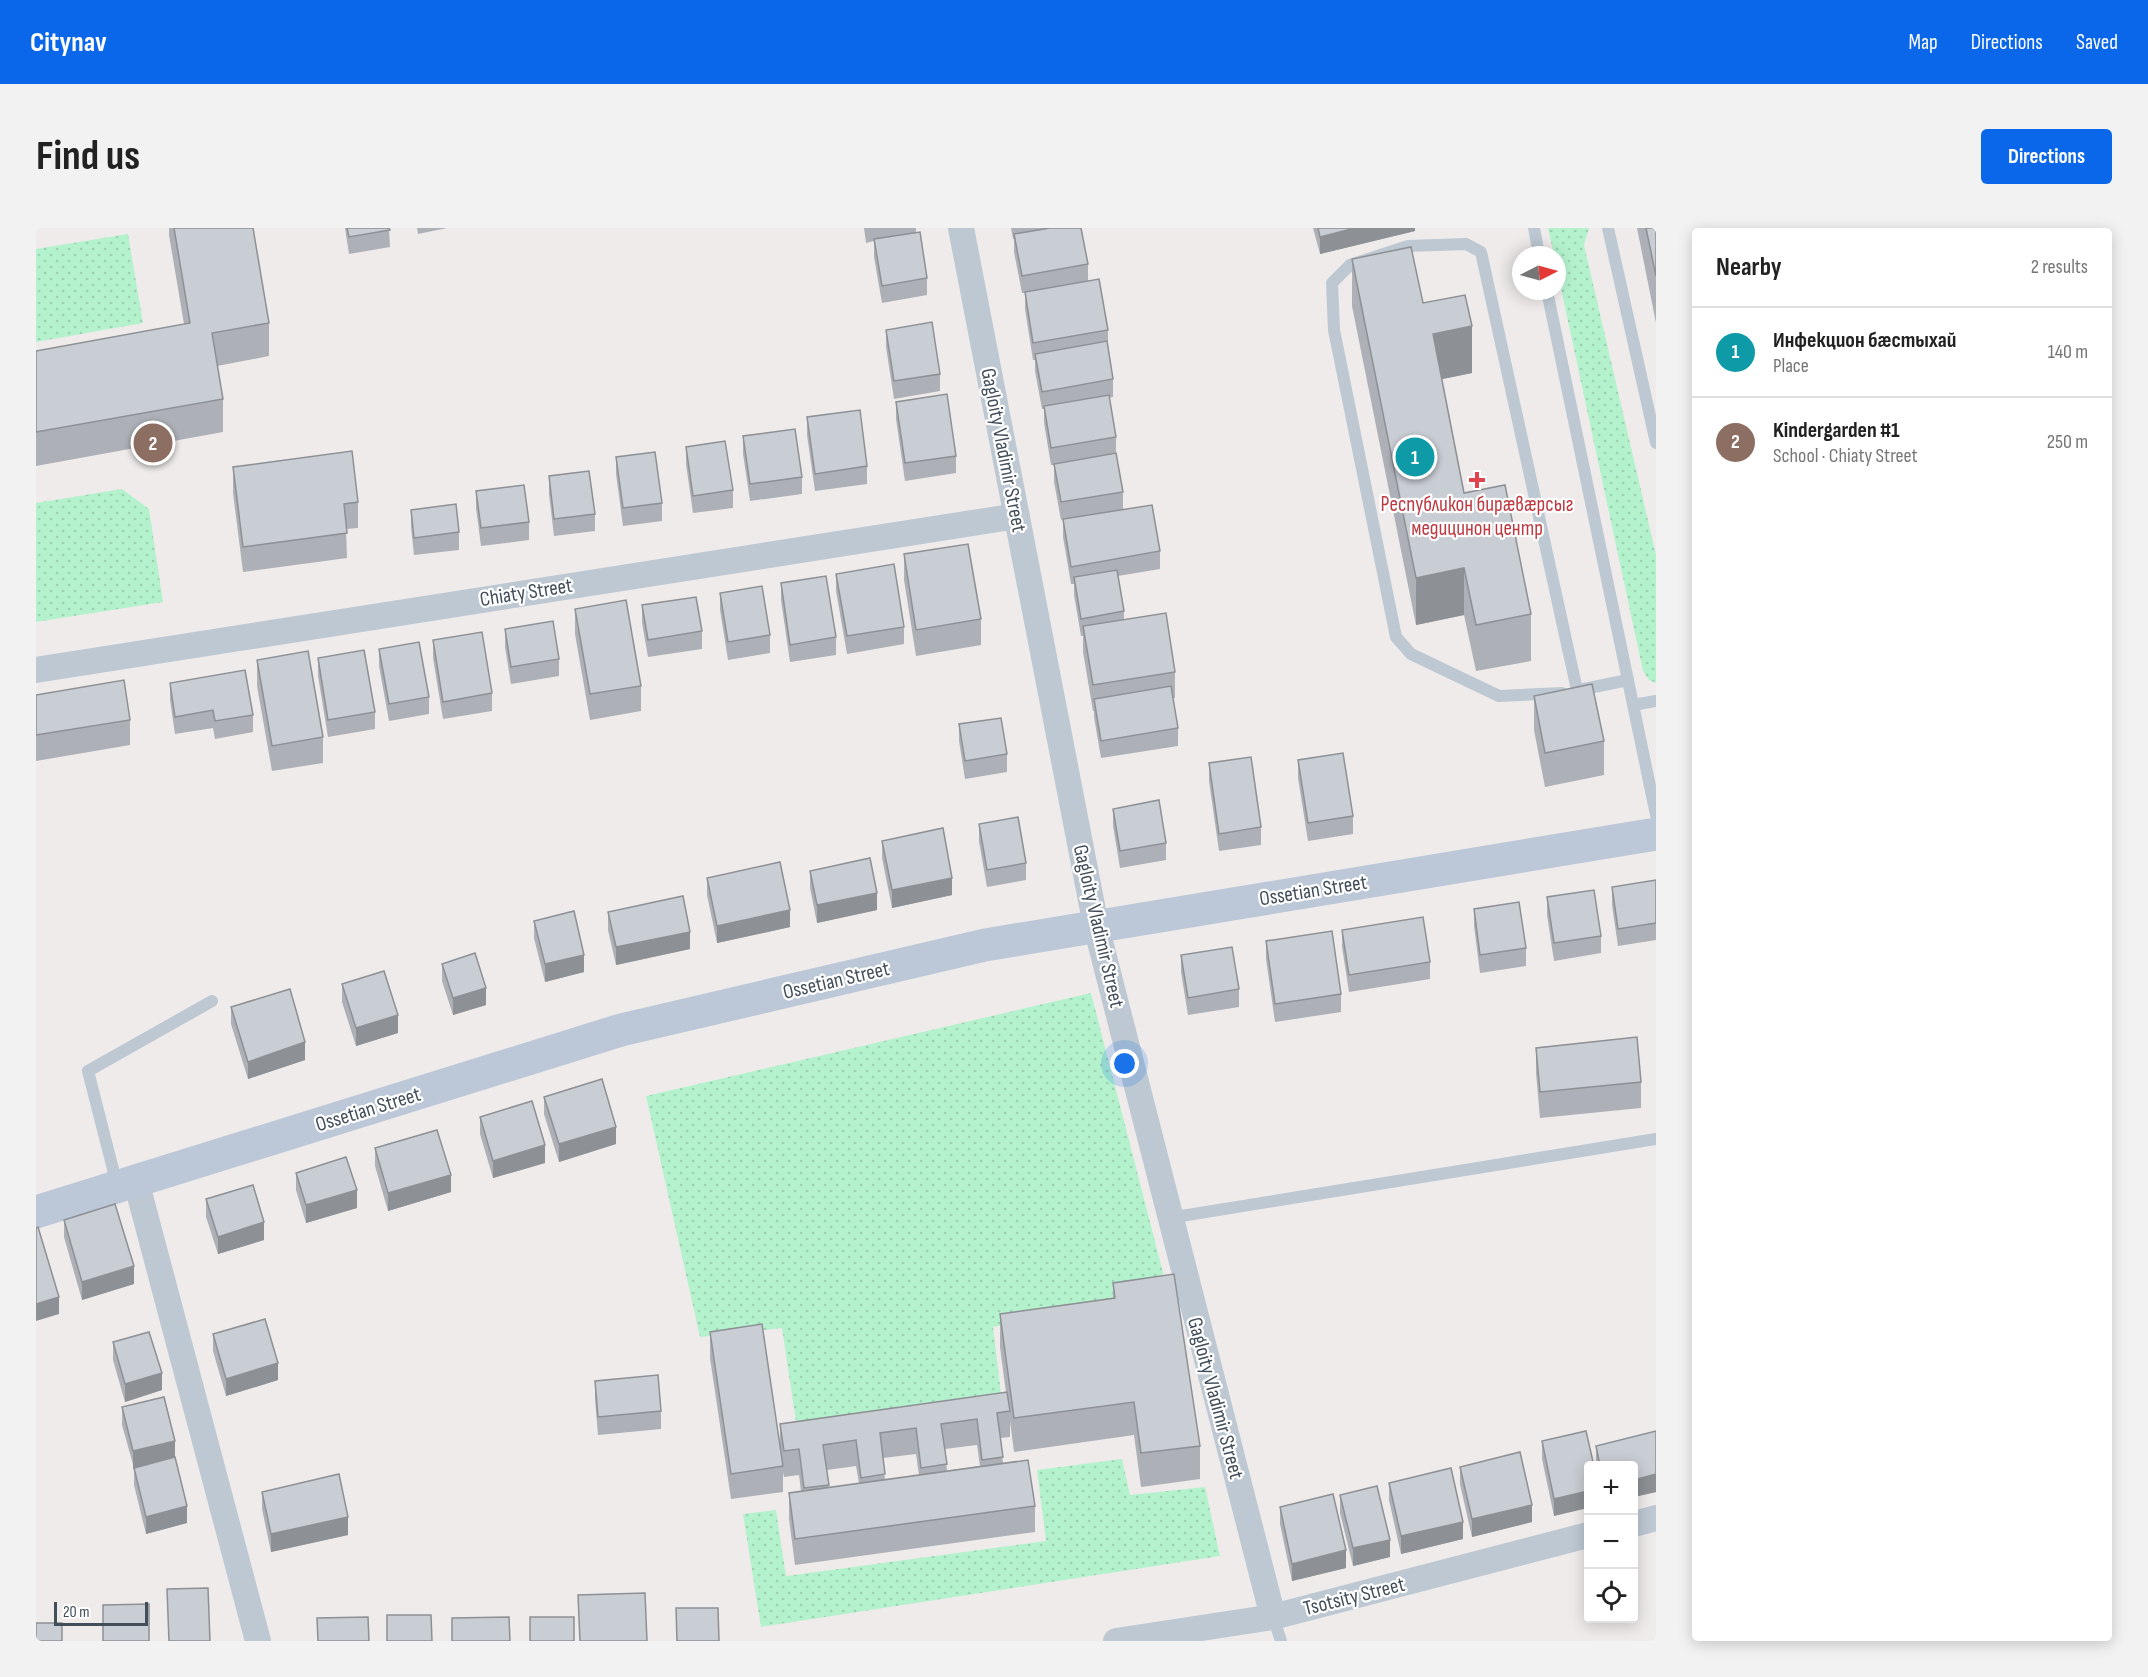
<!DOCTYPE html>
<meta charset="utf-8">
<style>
:root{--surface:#fff;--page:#f2f2f2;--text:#222;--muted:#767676;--line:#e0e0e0;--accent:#0a67e9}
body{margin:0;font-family:"Sofia Sans Condensed",sans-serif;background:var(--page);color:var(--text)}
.controls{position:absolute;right:18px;bottom:18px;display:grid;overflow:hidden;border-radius:6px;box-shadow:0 3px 15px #0003}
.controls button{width:54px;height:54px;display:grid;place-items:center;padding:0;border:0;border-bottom:2px solid var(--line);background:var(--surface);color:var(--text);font:30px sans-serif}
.compass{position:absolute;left:1476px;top:18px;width:54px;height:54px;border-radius:50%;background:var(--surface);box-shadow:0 3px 15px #0003;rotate:84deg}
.scale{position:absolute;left:18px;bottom:15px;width:94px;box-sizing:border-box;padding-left:6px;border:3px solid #424e5a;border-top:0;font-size:16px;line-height:21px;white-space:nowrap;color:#424e5a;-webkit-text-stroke:4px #fff;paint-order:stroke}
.you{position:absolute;left:1089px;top:836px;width:21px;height:21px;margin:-15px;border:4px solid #fff;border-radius:50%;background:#1a73e8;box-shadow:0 0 0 9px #1a73e833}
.badge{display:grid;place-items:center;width:39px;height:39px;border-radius:50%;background:var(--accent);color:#fff;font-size:20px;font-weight:700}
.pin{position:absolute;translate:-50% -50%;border:3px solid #fff;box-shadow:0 2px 6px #0006}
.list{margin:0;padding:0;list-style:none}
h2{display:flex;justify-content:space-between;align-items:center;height:78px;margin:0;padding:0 24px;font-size:26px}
h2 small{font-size:20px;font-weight:400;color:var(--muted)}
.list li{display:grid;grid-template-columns:39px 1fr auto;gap:18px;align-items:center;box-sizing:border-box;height:90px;padding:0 24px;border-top:2px solid var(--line)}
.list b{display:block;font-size:22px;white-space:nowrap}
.list p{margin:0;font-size:20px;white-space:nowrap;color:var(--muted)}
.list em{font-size:20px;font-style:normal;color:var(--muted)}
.icon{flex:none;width:33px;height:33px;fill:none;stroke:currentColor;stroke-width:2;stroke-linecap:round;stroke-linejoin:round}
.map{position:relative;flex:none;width:1620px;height:1413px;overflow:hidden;border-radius:6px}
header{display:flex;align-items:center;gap:36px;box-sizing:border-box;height:84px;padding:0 30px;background:var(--accent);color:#fff}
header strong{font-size:28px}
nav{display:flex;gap:33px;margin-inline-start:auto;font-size:21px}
.intro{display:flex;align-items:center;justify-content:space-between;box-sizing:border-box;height:144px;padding:0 36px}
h1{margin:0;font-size:42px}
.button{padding:15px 27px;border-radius:6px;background:var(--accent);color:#fff;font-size:21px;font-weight:700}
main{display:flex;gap:36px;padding:0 36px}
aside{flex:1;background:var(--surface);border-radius:6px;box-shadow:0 3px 15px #0003}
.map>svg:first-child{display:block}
.grass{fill:url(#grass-dots)}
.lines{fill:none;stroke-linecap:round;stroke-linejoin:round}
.lane{stroke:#bdc8d3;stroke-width:12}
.street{stroke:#bdc8d3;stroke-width:26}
.secondary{stroke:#bcc8d7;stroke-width:33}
.wall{fill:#adb0b6;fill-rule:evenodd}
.shaded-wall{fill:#8d9094}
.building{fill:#c9cdd4;stroke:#8d9094;stroke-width:1.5}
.health-dot{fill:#e0444e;stroke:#fff;stroke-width:2}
.labels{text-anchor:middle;stroke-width:4.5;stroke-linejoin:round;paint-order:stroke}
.street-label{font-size:21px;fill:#424e5a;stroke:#fff}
.health-label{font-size:21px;fill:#be3a42;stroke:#fff}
</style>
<header>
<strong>Citynav</strong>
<nav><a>Map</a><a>Directions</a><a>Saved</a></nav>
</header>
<div class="intro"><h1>Find us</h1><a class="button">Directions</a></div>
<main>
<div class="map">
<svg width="1620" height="1413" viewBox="0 0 1620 1413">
<defs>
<pattern id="grass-dots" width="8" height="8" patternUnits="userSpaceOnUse" patternTransform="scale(1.5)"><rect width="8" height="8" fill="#b4f2cd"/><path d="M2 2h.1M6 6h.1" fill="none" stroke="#9cd1b2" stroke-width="1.8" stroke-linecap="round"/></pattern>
</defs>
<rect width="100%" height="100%" fill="#efebeb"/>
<!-- grass -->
<path class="grass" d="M1512,0H1553L1548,17L1620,327V455L1613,452L1607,443L1521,42V27H1518Z
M92,6L107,95L0,114V21Z
M86,261L113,281L127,374L0,394V275Z
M1055,765L1132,1064L957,1099L965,1166L760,1194L746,1100L664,1109L610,868Z
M1086,1231L1094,1267L1169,1259L1184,1328L725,1399L707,1286L740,1282L750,1348L1010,1313L1001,1242Z"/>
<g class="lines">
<!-- lane -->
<path class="lane" d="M1498,0L1503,27
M1572,0L1620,215
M1511,63L1620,587
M1543,462L1592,452
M1526,465L1463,468L1375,426L1360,409L1298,102L1296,55L1314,37L1372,18L1430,16L1445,24L1541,462
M1597,477L1620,473
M81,957L52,843L176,773
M1133,990L1620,911
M1237,1389L1245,1413"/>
<!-- street -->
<path class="street" d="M925,0L1060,698L1237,1389
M0,442L981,288
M100,953L222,1413
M1598,1296L1620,1290
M1080,1413L1237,1389L1552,1307"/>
<!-- secondary -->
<path class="secondary" d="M0,984L585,802L829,745L949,717L1620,606"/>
</g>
<!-- wall -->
<path class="wall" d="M133,0H217L233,95V128L181,138L187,171V204L0,238V123L148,96L133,7Z
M309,0H353L354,19L313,26Z
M381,0H411L382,6Z
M828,0H880V5L891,50V67L846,75L838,29V13L830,15Z
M975,0H1045L1052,36V53L1072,102V116L1077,151V169L1073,170L1080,209V225L1087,264V281L1124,323V341L1082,348L1088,383V392L1139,444V470H1137L1142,500V518L1065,530L1058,489V483H1057L1047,424V408H1045L1038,367V356H1035L1027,309V291L1025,292L1018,254V237H1015L1008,195V181H1006L999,143V132H997L989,81V65H986L978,24V11H977Z
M1277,0H1379V3L1284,26Z
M1601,0H1620V95Z
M1316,31L1387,75L1436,145L1406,151L1428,265L1495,386V433L1440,443L1428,387L1380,397L1316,78Z
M850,102L904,146V163L858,171L850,119Z
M860,174L920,228V245L869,253L860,191Z
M771,189L831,238V256L779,263L771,207Z
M707,208L766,249V266L714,273L707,226Z
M650,219L697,262V280L657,285L650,236Z
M580,229L626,275V293L587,298L580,246Z
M197,239L322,274V300L310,301L311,330L207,344L197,265Z
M513,248L559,286V303L518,308L513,266Z
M440,263L493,294V312L445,318L440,280Z
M375,282L423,304V322L378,327L375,299Z
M868,326L945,391V417L880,428L868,352Z
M800,346L868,399V416L811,426L800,363Z
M745,355L800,409V427L754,434L745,372Z
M684,365L734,407V425L692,432L684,382Z
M606,377L666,403V421L612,429L606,395Z
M539,381L605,458V483L554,492L539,406Z
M469,401L523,431V448L475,456L469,419Z
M397,412L456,465V483L407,491L397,430Z
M343,421L393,469V486L353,493L343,438Z
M282,430L339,484V501L292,509L282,448Z
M221,432L287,509V535L236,543L221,458Z
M134,455L217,487V504L179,511L177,500L139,506L134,472Z
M0,467L94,492V517L0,533Z
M1498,468L1568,513V547L1509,559L1498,502Z
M923,496L971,526V544L929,551L923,513Z
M1262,532L1317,588V606L1272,613L1262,550Z
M1173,535L1225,599V617L1183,623L1173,553Z
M1077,581L1130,615V632L1084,640L1077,598Z
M943,596L990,635V652L951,659L943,614Z
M846,613L916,667L856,680L846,630Z
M774,643L841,682L781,695L774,660Z
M671,650L754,699L681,715L671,667Z
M1620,652V712L1582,718L1576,677V659Z
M1511,669L1565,708V725L1518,733L1511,687Z
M1438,681L1490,720V738L1444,745L1438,698Z
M572,684L654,721L580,737L572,702Z
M498,693L548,744L509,754L498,710Z
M1306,702L1394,734V751L1313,764L1306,719Z
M1230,713L1305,766V784L1239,794L1230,731Z
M1145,727L1203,761V779L1152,787L1145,744Z
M406,736L450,777L417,787L406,753Z
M306,756L362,805L320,818L306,774Z
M195,779L269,832L212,851L195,796Z
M1500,820L1605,854V880L1504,890L1500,845Z
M508,869L580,916L523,934L508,886Z
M444,889L509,935L457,950L444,906Z
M339,920L415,964L352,983L339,938Z
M260,945L321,980L270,995L260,962Z
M170,971L228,1012L182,1026L170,989Z
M28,992L98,1056L46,1072L28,1009Z
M1077,1055L1164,1218V1251L1105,1259L1098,1207L978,1224L974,1193V1209L964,1210L967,1235L999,1278V1304L759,1337L753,1291V1265L765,1263L763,1247L748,1249L747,1244V1264L695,1271L674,1130V1104L744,1219V1196L970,1165L964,1119V1086L1077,1071ZM941,1217L944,1238L911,1243L909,1221ZM880,1226L883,1247L849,1252L847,1230ZM820,1238L823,1255L793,1260L791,1242Z
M177,1106L242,1152L190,1168L177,1123Z
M77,1114L126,1162L89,1174L77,1132Z
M559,1153L625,1183V1201L562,1207L559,1171Z
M86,1179L139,1230L151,1295L110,1306L98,1257V1240L86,1197Z
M1620,1203V1264L1598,1269V1238H1560V1218Z
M1506,1213L1558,1238L1518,1288L1506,1231Z
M1424,1239L1496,1294L1436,1309L1424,1256Z
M1353,1255L1427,1311L1365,1326L1353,1272Z
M226,1264L312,1307L235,1324L226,1281Z
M1304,1267L1354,1329L1317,1338L1304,1285Z
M1244,1279L1310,1340L1256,1353L1244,1296Z"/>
<!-- shaded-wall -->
<path class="shaded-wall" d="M1319,0H1379V3L1284,26V9Z
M1436,98V145L1397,153V106Z
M1428,340V387L1380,397V350Z
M916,650V667L856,680V662Z
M841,665V682L781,695V677Z
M754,682V699L681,715V698Z
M654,704V721L580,737V719Z
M548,727V744L509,754V736Z
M450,760V777L417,787V770Z
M362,787V805L320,818V800Z
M269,814V832L212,851V834Z
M580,899V916L523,934V916Z
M509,917V935L457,950V933Z
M415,947V964L352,983V965Z
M321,962V980L270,995V977Z
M228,994V1012L182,1026V1009Z
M98,1038V1056L46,1072V1054Z
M23,1069V1086L0,1093V1076Z
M242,1135V1152L190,1168V1151Z
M126,1145V1162L89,1174V1156Z
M139,1213V1230L97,1241V1223Z
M1620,1246V1264L1598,1269V1252Z
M1552,1263V1280L1518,1288V1271Z
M1496,1277V1294L1436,1309V1291Z
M151,1278V1295L110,1306V1289Z
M312,1289V1307L235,1324V1306Z
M1427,1294V1311L1365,1326V1308Z
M1354,1312V1329L1317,1338V1320Z
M1310,1322V1340L1256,1353V1336Z"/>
<!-- building -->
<path class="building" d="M138,0H217L233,95L176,105L187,171L0,204V123L154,95Z
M311,0H353L354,2L313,9Z
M1014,0H1045L1052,36L986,48L978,6Z
M1282,0H1319L1284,9Z
M1610,0H1620V48Z
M884,4L891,50L846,58L838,11Z
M1375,19L1387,75L1429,67L1436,98L1397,106L1428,265L1469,257L1495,386L1440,397L1428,340L1380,350L1316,31Z
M1063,51L1072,102L997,115L989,64Z
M896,94L904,146L858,153L850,102Z
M1071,113L1077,151L1006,164L999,126Z
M911,166L920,228L869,235L860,174Z
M1073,167L1080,209L1015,220L1008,178Z
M824,182L831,238L779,246L771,189Z
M759,201L766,249L714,256L707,208Z
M689,213L697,262L657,268L650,219Z
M316,223L322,274L308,276L311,305L207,319L197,239Z
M619,224L626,275L587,280L580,229Z
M1080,225L1087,264L1025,274L1018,236Z
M553,243L559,286L518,291L513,248Z
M488,257L493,294L445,300L440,263Z
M420,276L423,304L378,310L375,282Z
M1116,277L1124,323L1035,339L1027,291Z
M932,316L945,391L880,402L868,326Z
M858,336L868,399L811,408L800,346Z
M1081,342L1088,383L1045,391L1038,349Z
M790,348L800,409L754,417L745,355Z
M726,358L734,407L692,414L684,365Z
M660,369L666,403L612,412L606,377Z
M590,372L605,458L554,466L539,381Z
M1130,385L1139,444L1057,457L1047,398Z
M517,393L523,431L475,439L469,401Z
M446,404L456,465L407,474L397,412Z
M383,414L393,469L353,476L343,421Z
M328,422L339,484L292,492L282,430Z
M272,423L287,509L236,518L221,432Z
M209,442L217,487L179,493L177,482L139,489L134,455Z
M88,452L94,492L0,507V467Z
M1556,456L1568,513L1509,525L1498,468Z
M1135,458L1142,500L1065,513L1058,471Z
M965,490L971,526L929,533L923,496Z
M1307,525L1317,588L1272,595L1262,532Z
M1215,529L1225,599L1183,606L1173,535Z
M1123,572L1130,615L1084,623L1077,581Z
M982,589L990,635L951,642L943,596Z
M907,600L916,650L856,662L846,613Z
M834,630L841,665L781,677L774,643Z
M744,634L754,682L681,698L671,650Z
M1620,652V695L1582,701L1576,659Z
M1558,662L1565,708L1518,715L1511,669Z
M647,668L654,704L580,719L572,684Z
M1483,674L1490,720L1444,727L1438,681Z
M538,683L548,727L509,736L498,693Z
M1387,689L1394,734L1313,747L1306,702Z
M1296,703L1305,766L1239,776L1230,713Z
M1196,719L1203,761L1152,770L1145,727Z
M439,725L450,760L417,770L406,736Z
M348,743L362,787L320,800L306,756Z
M254,761L269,814L212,834L195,779Z
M1601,809L1605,854L1504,864L1500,820Z
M566,851L580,899L523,916L508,869Z
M496,873L509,917L457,933L444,889Z
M401,902L415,947L352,965L339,920Z
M310,929L321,962L270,977L260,945Z
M217,957L228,994L182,1009L170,971Z
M79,976L98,1038L46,1054L28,992Z
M2,999L23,1069L0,1076V1000Z
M1138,1046L1164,1218L1105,1225L1098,1174L978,1190L964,1086L1079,1070L1077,1055Z
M229,1091L242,1135L190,1151L177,1106Z
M726,1096L747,1238L695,1246L674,1104Z
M113,1104L126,1145L89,1156L77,1114Z
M622,1147L625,1183L562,1189L559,1153Z
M971,1164L974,1183L961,1185L967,1229L946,1232L941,1191L905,1196L911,1236L885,1240L880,1200L844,1205L849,1246L825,1250L820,1212L787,1217L793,1257L768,1260L763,1221L748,1223L744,1196Z
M128,1169L139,1213L97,1223L86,1179Z
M1550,1203L1558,1238H1552V1263L1518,1271L1506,1213Z
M1620,1203V1246L1598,1252V1238H1564L1560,1218Z
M1484,1224L1496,1277L1436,1291L1424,1239Z
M139,1229L151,1278L110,1289L98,1240Z
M992,1232L999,1278L759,1311L753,1265Z
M1415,1240L1427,1294L1365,1308L1353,1255Z
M303,1246L312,1289L235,1306L226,1264Z
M1341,1258L1354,1312L1317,1320L1304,1267Z
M1297,1266L1310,1322L1256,1336L1244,1279Z
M172,1360L174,1413H133L131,1361Z
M609,1365L611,1413H544L542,1367Z
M113,1376V1413H67V1377Z
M640,1380H682L683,1413H641Z
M351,1387H395L396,1413H351Z
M332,1389L333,1413H282L281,1390Z
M473,1389L474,1413H416V1390Z
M494,1389H538V1413H494Z
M0,1395H26V1413H0Z"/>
<!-- markers -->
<path class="health-dot" d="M1438 243h6v6h6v6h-6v6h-6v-6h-6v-6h6z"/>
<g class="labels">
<!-- street labels -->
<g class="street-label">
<text transform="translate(968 222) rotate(79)" y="7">Gagloity Vladimir Street</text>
<text transform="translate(490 364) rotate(-9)" y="7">Chiaty Street</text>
<text transform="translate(1277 662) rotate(-9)" y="7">Ossetian Street</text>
<text transform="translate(1063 698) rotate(77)" y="7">Gagloity Vladimir Street</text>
<text transform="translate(800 752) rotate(-13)" y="7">Ossetian Street</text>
<text transform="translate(332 881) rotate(-17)" y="7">Ossetian Street</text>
<text transform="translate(1180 1170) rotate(75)" y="7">Gagloity Vladimir Street</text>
<text transform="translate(1318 1368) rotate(-14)" y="7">Tsotsity Street</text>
</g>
<!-- health labels -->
<g class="health-label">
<text x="1441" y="283">Республикон бирæвæрсыг<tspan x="1441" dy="24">медицинон центр</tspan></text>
</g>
</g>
</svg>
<div class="controls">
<button>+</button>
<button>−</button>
<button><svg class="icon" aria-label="locate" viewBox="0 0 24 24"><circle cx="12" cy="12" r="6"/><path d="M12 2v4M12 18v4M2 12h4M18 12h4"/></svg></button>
</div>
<svg class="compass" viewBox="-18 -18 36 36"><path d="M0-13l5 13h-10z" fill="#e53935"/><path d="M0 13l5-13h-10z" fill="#767676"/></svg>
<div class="scale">20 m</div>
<div class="you"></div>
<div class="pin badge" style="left:1379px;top:229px;background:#0f9aa8">1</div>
<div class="pin badge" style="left:117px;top:215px;background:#8d6e63">2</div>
</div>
<aside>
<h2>Nearby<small>2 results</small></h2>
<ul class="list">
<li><span class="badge" style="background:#0f9aa8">1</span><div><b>Инфекцион бæстыхай</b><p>Place</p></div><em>140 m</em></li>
<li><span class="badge" style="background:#8d6e63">2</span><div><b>Kindergarden #1</b><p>School · Chiaty Street</p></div><em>250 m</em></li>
</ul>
</aside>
</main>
